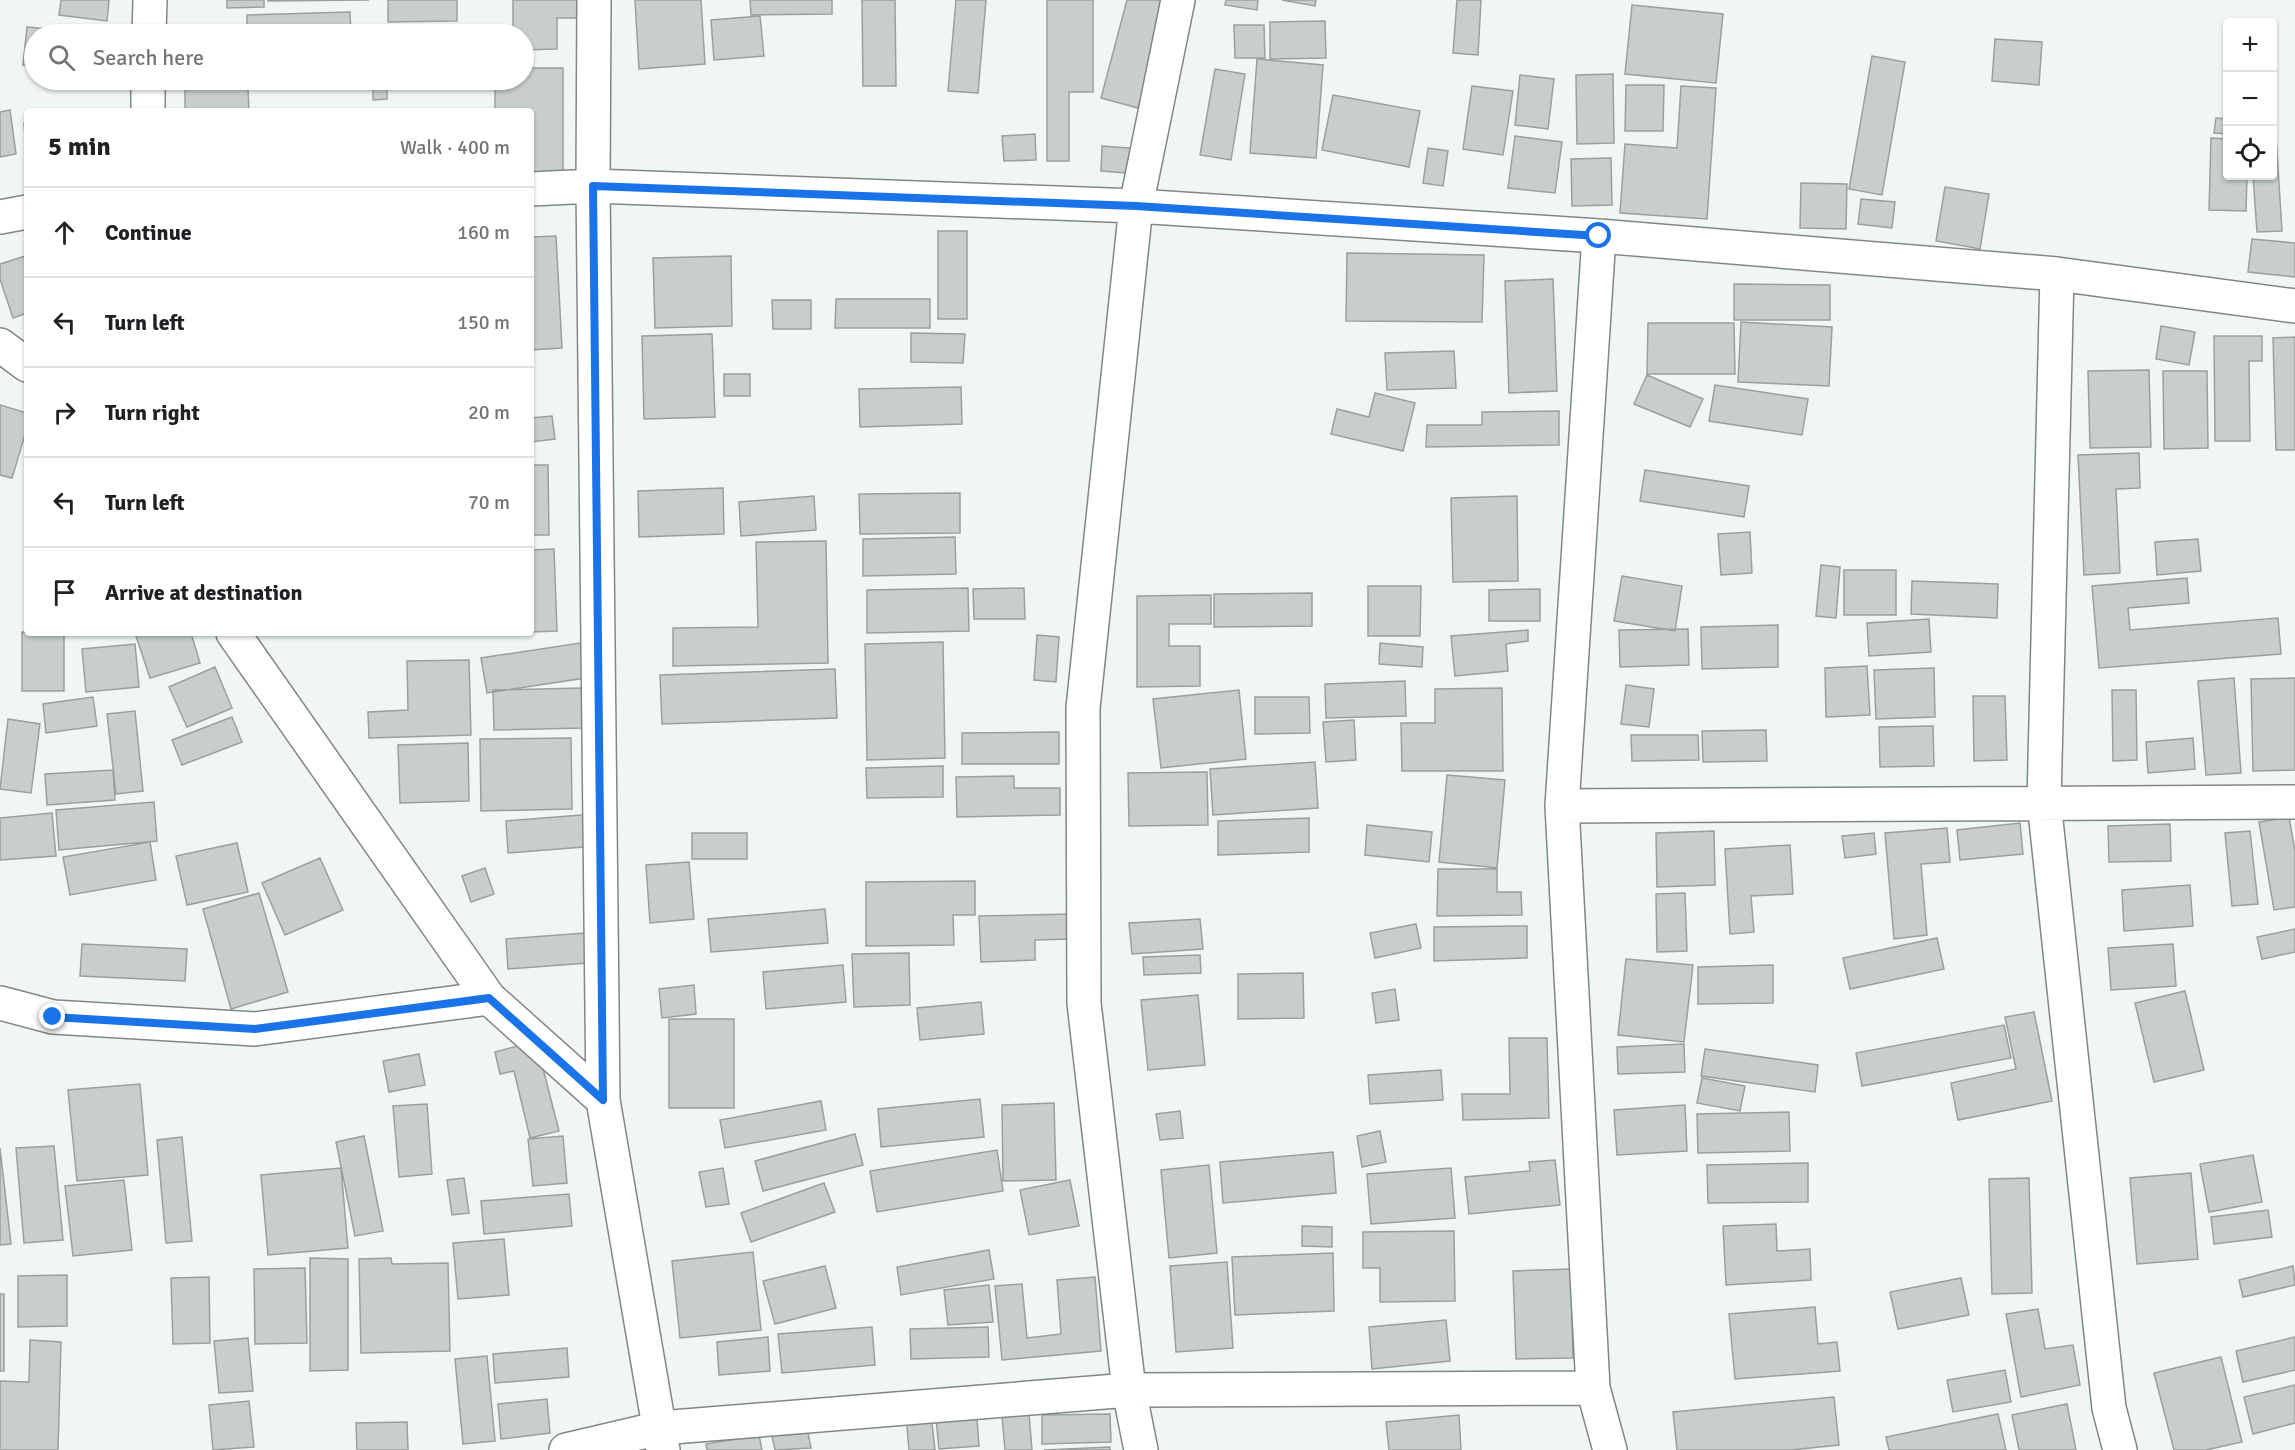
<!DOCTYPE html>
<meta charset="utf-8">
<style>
:root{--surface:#fff;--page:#f2f2f2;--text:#202124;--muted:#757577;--line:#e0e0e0}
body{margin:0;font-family:Signika,sans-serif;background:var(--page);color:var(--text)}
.controls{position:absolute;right:18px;top:18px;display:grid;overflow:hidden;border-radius:6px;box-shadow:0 2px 4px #0004}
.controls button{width:54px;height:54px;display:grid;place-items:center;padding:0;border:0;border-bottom:2px solid var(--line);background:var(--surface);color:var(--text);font:30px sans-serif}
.stop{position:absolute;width:18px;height:18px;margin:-14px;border:4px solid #1a73e8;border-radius:50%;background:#fff}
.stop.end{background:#1a73e8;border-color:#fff;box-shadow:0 2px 6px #0008}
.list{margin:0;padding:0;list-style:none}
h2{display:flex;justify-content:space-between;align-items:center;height:78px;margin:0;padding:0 24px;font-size:26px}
h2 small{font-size:20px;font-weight:400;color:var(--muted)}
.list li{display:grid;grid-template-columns:39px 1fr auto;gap:18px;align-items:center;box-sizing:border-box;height:90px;padding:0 24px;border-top:2px solid var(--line)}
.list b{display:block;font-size:22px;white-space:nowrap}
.list em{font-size:20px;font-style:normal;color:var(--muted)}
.icon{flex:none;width:33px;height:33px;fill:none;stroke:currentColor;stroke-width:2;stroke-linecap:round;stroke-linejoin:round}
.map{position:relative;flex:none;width:2295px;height:1450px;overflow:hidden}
.search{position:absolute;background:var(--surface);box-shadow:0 2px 4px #0004;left:24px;top:24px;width:510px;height:66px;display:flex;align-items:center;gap:15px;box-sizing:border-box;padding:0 21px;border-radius:33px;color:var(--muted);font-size:22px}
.panel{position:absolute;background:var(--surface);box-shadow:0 2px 4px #0004;left:24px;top:108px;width:510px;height:528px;border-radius:6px}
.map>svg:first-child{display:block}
.building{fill:#c8cfca;stroke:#9aa19c;stroke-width:1.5}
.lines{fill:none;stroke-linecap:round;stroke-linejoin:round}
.minor-casing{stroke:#818884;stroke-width:36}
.minor{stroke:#fff;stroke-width:33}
.route{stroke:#1a73e8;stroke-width:8}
</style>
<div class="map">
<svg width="2295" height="1450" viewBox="0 0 2295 1450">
<rect width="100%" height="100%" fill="#f0f7f2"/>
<!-- building -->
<path class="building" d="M61,0H109L107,21L59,15Z
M227,0H264V7L227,8Z
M268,0H369L268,1Z
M388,0H457V21L388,22Z
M513,0H580V18H557V49L524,50V34H513Z
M635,0H701L705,64L639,69Z
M750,0H832V14L751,15Z
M862,0H895L896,86H863Z
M956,0H986L978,93L948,91Z
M1047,0H1093V92H1069V161H1047Z
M1127,0H1168L1138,108L1101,98Z
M1226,0H1258L1257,10L1225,5Z
M1282,0H1316L1315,6Z
M1457,0H1481L1478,55L1453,53Z
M1632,5L1723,14L1716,83L1625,74Z
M350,12L351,34H247V15Z
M760,16L764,56L714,60L711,20Z
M1325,21L1326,58L1270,59V22Z
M1234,25H1264L1265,58H1235Z
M27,27L105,34H34V66L23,65Z
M1995,39L2042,42L2039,85L1992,81Z
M1872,56L1905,62L1882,195L1849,189Z
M1257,59L1323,65L1316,158L1250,153Z
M524,68H563V173H531V111H495V80H524Z
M1215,69L1245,74L1231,160L1200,155Z
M1613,74L1614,143L1577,144L1576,75Z
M1520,75L1554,79L1548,129L1515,125Z
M373,80H387V99L373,100Z
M1626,85H1664L1663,131H1625Z
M1472,86L1513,91L1503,155L1463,149Z
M1681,86L1716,88L1707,219L1620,213L1625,144L1677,148Z
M185,88H248L249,111H185Z
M1333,95L1420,111L1409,167L1322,150Z
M10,110L16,154L0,157V112Z
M2216,118L2228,119V134L2214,133Z
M27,122V163L24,123Z
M1035,134L1036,160L1004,161L1002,136Z
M1515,136L1562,142L1555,193L1508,188Z
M2272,137H2276L2282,231L2257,232L2253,176H2272Z
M2211,138L2228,139V176H2247L2246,211L2209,210Z
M1102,146L1141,149L1139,174L1101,171Z
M1428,148L1448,151L1443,186L1423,183Z
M1611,158L1612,205L1572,206L1571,159Z
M1801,183L1847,184L1846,229L1800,228Z
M1945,187L1989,194L1980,249L1936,241Z
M1861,199L1895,202L1892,228L1858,224Z
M938,231H967V319H938Z
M556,236L562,348L531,350V237Z
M2252,239L2295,243V277L2248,272Z
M1347,253L1484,255L1482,322L1346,321Z
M25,256L27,313L13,318L0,279V264Z
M731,256L732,326L655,328L653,258Z
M1553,279L1557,391L1509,393L1505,281Z
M1734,284L1830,285V320H1734Z
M836,299H930V328H835Z
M772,300H811V329H773Z
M1741,322L1832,327L1829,386L1738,382Z
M1648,323H1734L1735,374H1647Z
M2161,326L2195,332L2189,365L2156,359Z
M911,333L965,334L963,363L911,362Z
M712,334L715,417L644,419L642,336Z
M2214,336H2262V361H2249L2250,441H2215Z
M2295,337V450H2276L2273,338Z
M1454,351L1456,388L1387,390L1385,353Z
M2149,370L2151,447L2090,448L2088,371Z
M2163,371H2207L2208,448L2164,449Z
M724,374H750V396H724Z
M1647,375L1703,399L1690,427L1634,404Z
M1715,385L1808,399L1802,435L1709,421Z
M961,387L962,424L860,427L859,389Z
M1375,393L1415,403L1403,451L1331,434L1337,409L1369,417Z
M0,405L27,413V428L12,478L0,475Z
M1559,411V445L1426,447L1427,425H1482V412Z
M552,416L555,439L531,442V418Z
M2139,453L2140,488L2116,489L2120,573L2084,575L2078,455Z
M531,465H548L549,535H531Z
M1645,470L1749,486L1744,517L1640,501Z
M723,488L724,534L639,537L638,491Z
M960,493V533L860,534L859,494Z
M814,496L816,530L741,536L739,502Z
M1517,496L1518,581L1453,582L1451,498Z
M1750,532L1752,573L1721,575L1718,534Z
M955,537L956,574L863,576V539Z
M2198,539L2201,571L2157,575L2155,542Z
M826,541L828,663L673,666V628L758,627L756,542Z
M554,549L557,631L531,632V550Z
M1821,565L1840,567L1836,618L1816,616Z
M1844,570H1896V615H1844Z
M1622,576L1682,586L1675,631L1614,621Z
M2187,578L2189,603L2128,608L2130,630L2278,618L2281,654L2099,668L2092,586Z
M1912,581L1998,584L1997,618L1911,614Z
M1368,586H1421L1420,636H1368Z
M968,588L969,631L867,633V590Z
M1024,588L1025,619H974L973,589Z
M1540,589V621H1489V590Z
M1312,593V626L1214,627V594Z
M1211,595V624H1169V646H1200V686L1137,687V596Z
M1929,619L1931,652L1869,656L1867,623Z
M1778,625V667L1702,669L1701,627Z
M1688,629L1689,665L1620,667L1619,630Z
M1528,630V641L1506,644L1508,671L1455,676L1451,636Z
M1528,630V641L1506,644L1508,671L1455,676L1451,636Z
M22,632L64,633V691H22Z
M135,633H191L200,663L150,678Z
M1037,635L1059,637L1056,682L1034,680Z
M943,642L945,758L867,760L865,644Z
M580,643L585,678L487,693L481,658Z
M1380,643L1423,647L1422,667L1379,664Z
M135,644L139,687L86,692L82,649Z
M469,660L471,735L369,738L368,712L408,710L407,661Z
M469,660L471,735L369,738L368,712L408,710L407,661Z
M1867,666L1870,715L1826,717L1825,668Z
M215,667L232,708L187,727L169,687Z
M1934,668L1935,717L1876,719L1874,670Z
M835,669L837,718L662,724L660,675Z
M2234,678L2241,773L2206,775L2198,681Z
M2295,678V770L2253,771L2251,679Z
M1405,681L1406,716L1326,718L1325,684Z
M1626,685L1654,689L1649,727L1621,724Z
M582,688V728L494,730L493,690Z
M1502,688L1503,771H1402L1401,723H1435V689Z
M1502,688L1503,771H1402L1401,723H1435V689Z
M1239,690L1246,759L1161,768L1153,699Z
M2112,690H2136L2137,760L2113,761Z
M1973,696H2005L2007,760L1974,761Z
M93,697L97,726L46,733L43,704Z
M1255,697H1309L1310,733L1255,734Z
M135,711L143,791L116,794L107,714Z
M232,717L242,742L182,765L172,740Z
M8,719L40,724L31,793L0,789Z
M1354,720L1356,760L1326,762L1323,722Z
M1354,720L1356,760L1326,762L1323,722Z
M1933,726L1934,766L1880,767L1879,727Z
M1766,730L1767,761L1703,762L1702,731Z
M1059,732V764H962V733Z
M1631,735H1698L1699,760L1632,761Z
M571,738L572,809L481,811L480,739Z
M2193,738L2195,769L2148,773L2146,742Z
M468,743L469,801L400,803L398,745Z
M1315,762L1318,808L1213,815L1210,769Z
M943,766V797L867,798L866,768Z
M113,770L115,800L47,805L45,774Z
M1207,772L1208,825L1129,826L1128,773Z
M1447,775L1505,780L1497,868L1439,862Z
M1014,776V788H1060V815L957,817L956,777Z
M154,802L157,841L59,850L56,810Z
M52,813L56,856L0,860V818Z
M594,814L596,846L508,853L506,821Z
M2289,817L2295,851V907L2274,910L2259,822Z
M1309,818V852L1218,855V821Z
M2020,823L2023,854L1960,860L1957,830Z
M2170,824L2171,861L2109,862L2108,826Z
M1367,825L1432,832L1429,862L1365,855Z
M1947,828L1950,862L1921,864L1927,935L1894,939L1885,833Z
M1714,831L1715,885L1657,887L1656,833Z
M2250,831L2258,904L2232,906L2225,833Z
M692,833H747V859H692Z
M1874,833L1876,854L1845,858L1842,836Z
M150,842L156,880L70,895L63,857Z
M237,843L248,892L187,905L176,856Z
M1790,845L1793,894L1751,896L1754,932L1730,934L1725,849Z
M320,858L343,910L285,935L262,883Z
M689,862L694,919L650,923L646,865Z
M485,868L494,894L471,902L462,876Z
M1438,869H1497V892H1521L1522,915L1437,916Z
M975,881V915H953L954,945L866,946V882Z
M2190,885L2193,926L2124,931L2122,890Z
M259,893L288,992L231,1009L203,909Z
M1685,893L1687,951L1657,952L1656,894Z
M825,909L828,943L711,952L708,919Z
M1070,914L1071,939L1035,940V960L981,962L979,916Z
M1200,919L1203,949L1132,954L1129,923Z
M1416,924L1421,948L1375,958L1370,933Z
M1527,926V958L1434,961V927Z
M2295,929V952L2262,959L2257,937Z
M598,932L601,962L508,969L506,939Z
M1937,938L1944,969L1850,989L1843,958Z
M82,944L187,949L185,981L80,976Z
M2173,944L2176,986L2111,990L2108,948Z
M909,953L910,1005L854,1007L852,954Z
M1200,955L1201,973L1144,975L1143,957Z
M1626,959L1693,965L1684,1042L1618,1035Z
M843,965L846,1002L766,1009L763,972Z
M1773,965V1003L1698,1004V967Z
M1303,973L1304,1018L1238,1019V974Z
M694,985L696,1014L662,1018L659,989Z
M1395,989L1399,1020L1376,1023L1372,993Z
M2185,991L2204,1070L2154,1082L2135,1003Z
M1198,995L1205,1065L1148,1070L1141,1000Z
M981,1002L984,1034L920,1040L917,1008Z
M2034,1012L2052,1101L1958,1120L1951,1083L2016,1069L2005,1017Z
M669,1019H734V1108H669Z
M2004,1025L2011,1058L1862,1086L1856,1053Z
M1509,1038H1547L1549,1118L1463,1120L1462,1094H1510Z
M536,1041L559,1131L530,1138L514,1071L500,1074L495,1052Z
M1684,1044L1685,1072L1618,1074L1617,1047Z
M1705,1049L1818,1065L1815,1092L1701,1076Z
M419,1054L425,1085L389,1092L383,1061Z
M1441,1070L1443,1100L1370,1104L1368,1075Z
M1702,1078L1745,1086L1740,1111L1697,1103Z
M140,1084L148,1175L77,1181L68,1090Z
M980,1099L984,1137L881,1147L878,1109Z
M821,1101L826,1130L725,1148L720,1120Z
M1054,1103L1056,1180L1003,1181L1002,1105Z
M427,1104L432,1174L399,1177L393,1106Z
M1685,1105L1687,1151L1617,1155L1614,1110Z
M1180,1111L1183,1138L1160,1140L1156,1114Z
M1789,1112L1790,1151L1698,1153L1697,1114Z
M1380,1131L1386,1162L1362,1167L1357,1136Z
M855,1134L863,1165L763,1191L755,1161Z
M364,1136L383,1231L355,1236L336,1142Z
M563,1136L567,1183L533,1186L528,1139Z
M182,1137L192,1241L166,1243L157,1140Z
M54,1146L63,1240L24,1243L16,1148Z
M0,1148L11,1244L0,1245Z
M997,1150L1003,1191L877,1212L870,1171Z
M1333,1152L1336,1193L1223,1203L1220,1162Z
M2253,1155L2262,1202L2209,1212L2200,1164Z
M1555,1160L1560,1205L1469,1214L1465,1177L1530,1171L1529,1162Z
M1808,1163V1202L1708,1203L1707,1165Z
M1209,1165L1217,1253L1169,1258L1161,1170Z
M341,1168L348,1248L268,1255L261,1175Z
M723,1168L729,1204L706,1207L699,1172Z
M1451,1168L1455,1218L1371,1224L1367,1174Z
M2191,1173L2198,1259L2137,1264L2130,1178Z
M464,1178L469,1213L452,1215L447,1180Z
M2029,1178L2032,1293L1992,1294L1989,1179Z
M124,1180L132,1250L73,1256L65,1186Z
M1070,1180L1079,1226L1029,1235L1020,1190Z
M824,1183L835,1212L751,1242L741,1213Z
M569,1194L572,1226L484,1234L481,1201Z
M2268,1210L2272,1237L2214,1244L2211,1217Z
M1776,1224L1777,1251L1810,1249L1811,1280L1726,1285L1723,1226Z
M1302,1226L1332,1227V1247L1302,1246Z
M1454,1231L1455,1301L1380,1302V1268H1363V1232Z
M504,1239L509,1295L458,1299L453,1243Z
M989,1250L994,1279L901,1295L897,1267Z
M753,1252L761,1330L680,1338L672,1261Z
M1333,1253L1334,1311L1235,1315L1232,1257Z
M310,1258L348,1259V1370L310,1371Z
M391,1258L392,1264L448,1263L450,1351L361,1353L359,1259Z
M1227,1262L1233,1348L1176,1352L1170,1266Z
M825,1266L836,1308L775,1324L763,1281Z
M2293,1266L2295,1285L2243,1297L2239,1280Z
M305,1268L307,1343L255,1344L254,1269Z
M1571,1269L1573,1358L1516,1359L1513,1271Z
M67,1275V1326L18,1327V1276Z
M209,1277L210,1343L173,1344L171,1278Z
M1095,1277L1101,1351L1002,1360L995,1286L1022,1284L1027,1338L1061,1334L1057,1280Z
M1961,1278L1969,1315L1898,1329L1890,1292Z
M989,1285L993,1322L948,1325L944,1290Z
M0,1294H4V1371H0Z
M1815,1307L1818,1344L1837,1342L1840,1371L1735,1379L1729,1314Z
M2038,1309L2045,1349L2073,1345L2080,1385L2021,1397L2006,1314Z
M1446,1320L1450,1361L1372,1369L1369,1327Z
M872,1327L875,1365L782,1373L778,1334Z
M988,1327L989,1357L911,1359L910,1329Z
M768,1337L770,1371L719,1375L717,1342Z
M2295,1337V1370L2243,1382L2236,1351Z
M248,1338L253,1391L219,1393L214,1341Z
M30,1340L61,1342L58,1450H0V1381L29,1382Z
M567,1348L569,1377L495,1383L493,1354Z
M487,1356L495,1441L463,1444L455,1359Z
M2221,1357L2242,1442L2206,1450H2174L2154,1373Z
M2005,1370L2011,1402L1953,1412L1947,1380Z
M2295,1385V1423L2253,1434L2244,1397Z
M1834,1397L1839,1445L1791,1450H1677L1673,1412Z
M547,1399L550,1433L501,1439L498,1404Z
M249,1401L254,1447L213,1450L209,1405Z
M2067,1404L2076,1450H2019L2012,1415Z
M976,1405L979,1446L939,1449L935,1408Z
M931,1414L935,1450H909L906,1416Z
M1029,1414L1032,1450H1005L1002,1416Z
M1110,1414L1111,1442L1042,1444V1415Z
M1998,1414L2006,1450H1889L1886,1437Z
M1459,1415L1461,1450H1389L1386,1422Z
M407,1422L408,1450H357L356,1423Z
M806,1423L811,1448L775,1450L771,1431Z
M759,1435L762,1450H707L706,1444Z
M1110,1447V1450H1044Z"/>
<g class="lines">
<defs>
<path id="minor" d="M594,0L593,186L603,1100L663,1450
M149,34L150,0
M148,111V80
M531,189L593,186L1136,206L1599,236L2057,274L2295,306
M0,217L27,212
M1599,236L1562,806L1593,1388L1610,1450
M2057,274L2044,802L2109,1408L2120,1450
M0,345L27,365
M233,633L489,998L603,1100
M1562,806L2295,802
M0,1003L53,1017L255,1029L489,998
M566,1450L660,1428L1129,1390L1593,1388
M1141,1450L1129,1390L1084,1003L1083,708L1136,206L1178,0"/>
</defs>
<!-- minor casing -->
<use href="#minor" class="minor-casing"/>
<!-- minor -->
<use href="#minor" class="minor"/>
</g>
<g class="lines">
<!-- route -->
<path class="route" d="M53,1017L255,1029L489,998L603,1100L593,186L1136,206L1599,236"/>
</g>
</svg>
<div class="controls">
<button>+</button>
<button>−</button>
<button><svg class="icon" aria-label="locate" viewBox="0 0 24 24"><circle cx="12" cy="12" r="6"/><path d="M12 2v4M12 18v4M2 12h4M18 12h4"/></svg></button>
</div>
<div class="stop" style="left:1599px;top:236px"></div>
<div class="stop end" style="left:53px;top:1017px"></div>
<div class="search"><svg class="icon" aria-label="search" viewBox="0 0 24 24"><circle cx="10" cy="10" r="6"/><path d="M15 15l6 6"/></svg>Search here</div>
<section class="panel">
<h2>5 min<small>Walk · 400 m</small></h2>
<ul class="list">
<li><svg class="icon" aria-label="ahead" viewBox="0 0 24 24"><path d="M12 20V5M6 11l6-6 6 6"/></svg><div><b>Continue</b></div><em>160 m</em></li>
<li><svg class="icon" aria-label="left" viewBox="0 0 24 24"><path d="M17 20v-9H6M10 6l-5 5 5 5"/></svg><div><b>Turn left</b></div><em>150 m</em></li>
<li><svg class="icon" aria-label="right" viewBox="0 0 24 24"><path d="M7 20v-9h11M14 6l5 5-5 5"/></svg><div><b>Turn right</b></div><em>20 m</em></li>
<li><svg class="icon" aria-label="left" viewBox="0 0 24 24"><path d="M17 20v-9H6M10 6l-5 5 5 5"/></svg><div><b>Turn left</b></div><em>70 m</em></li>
<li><svg class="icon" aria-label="arrive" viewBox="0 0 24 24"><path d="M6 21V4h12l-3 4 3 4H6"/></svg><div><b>Arrive at destination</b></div></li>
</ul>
</section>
</div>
